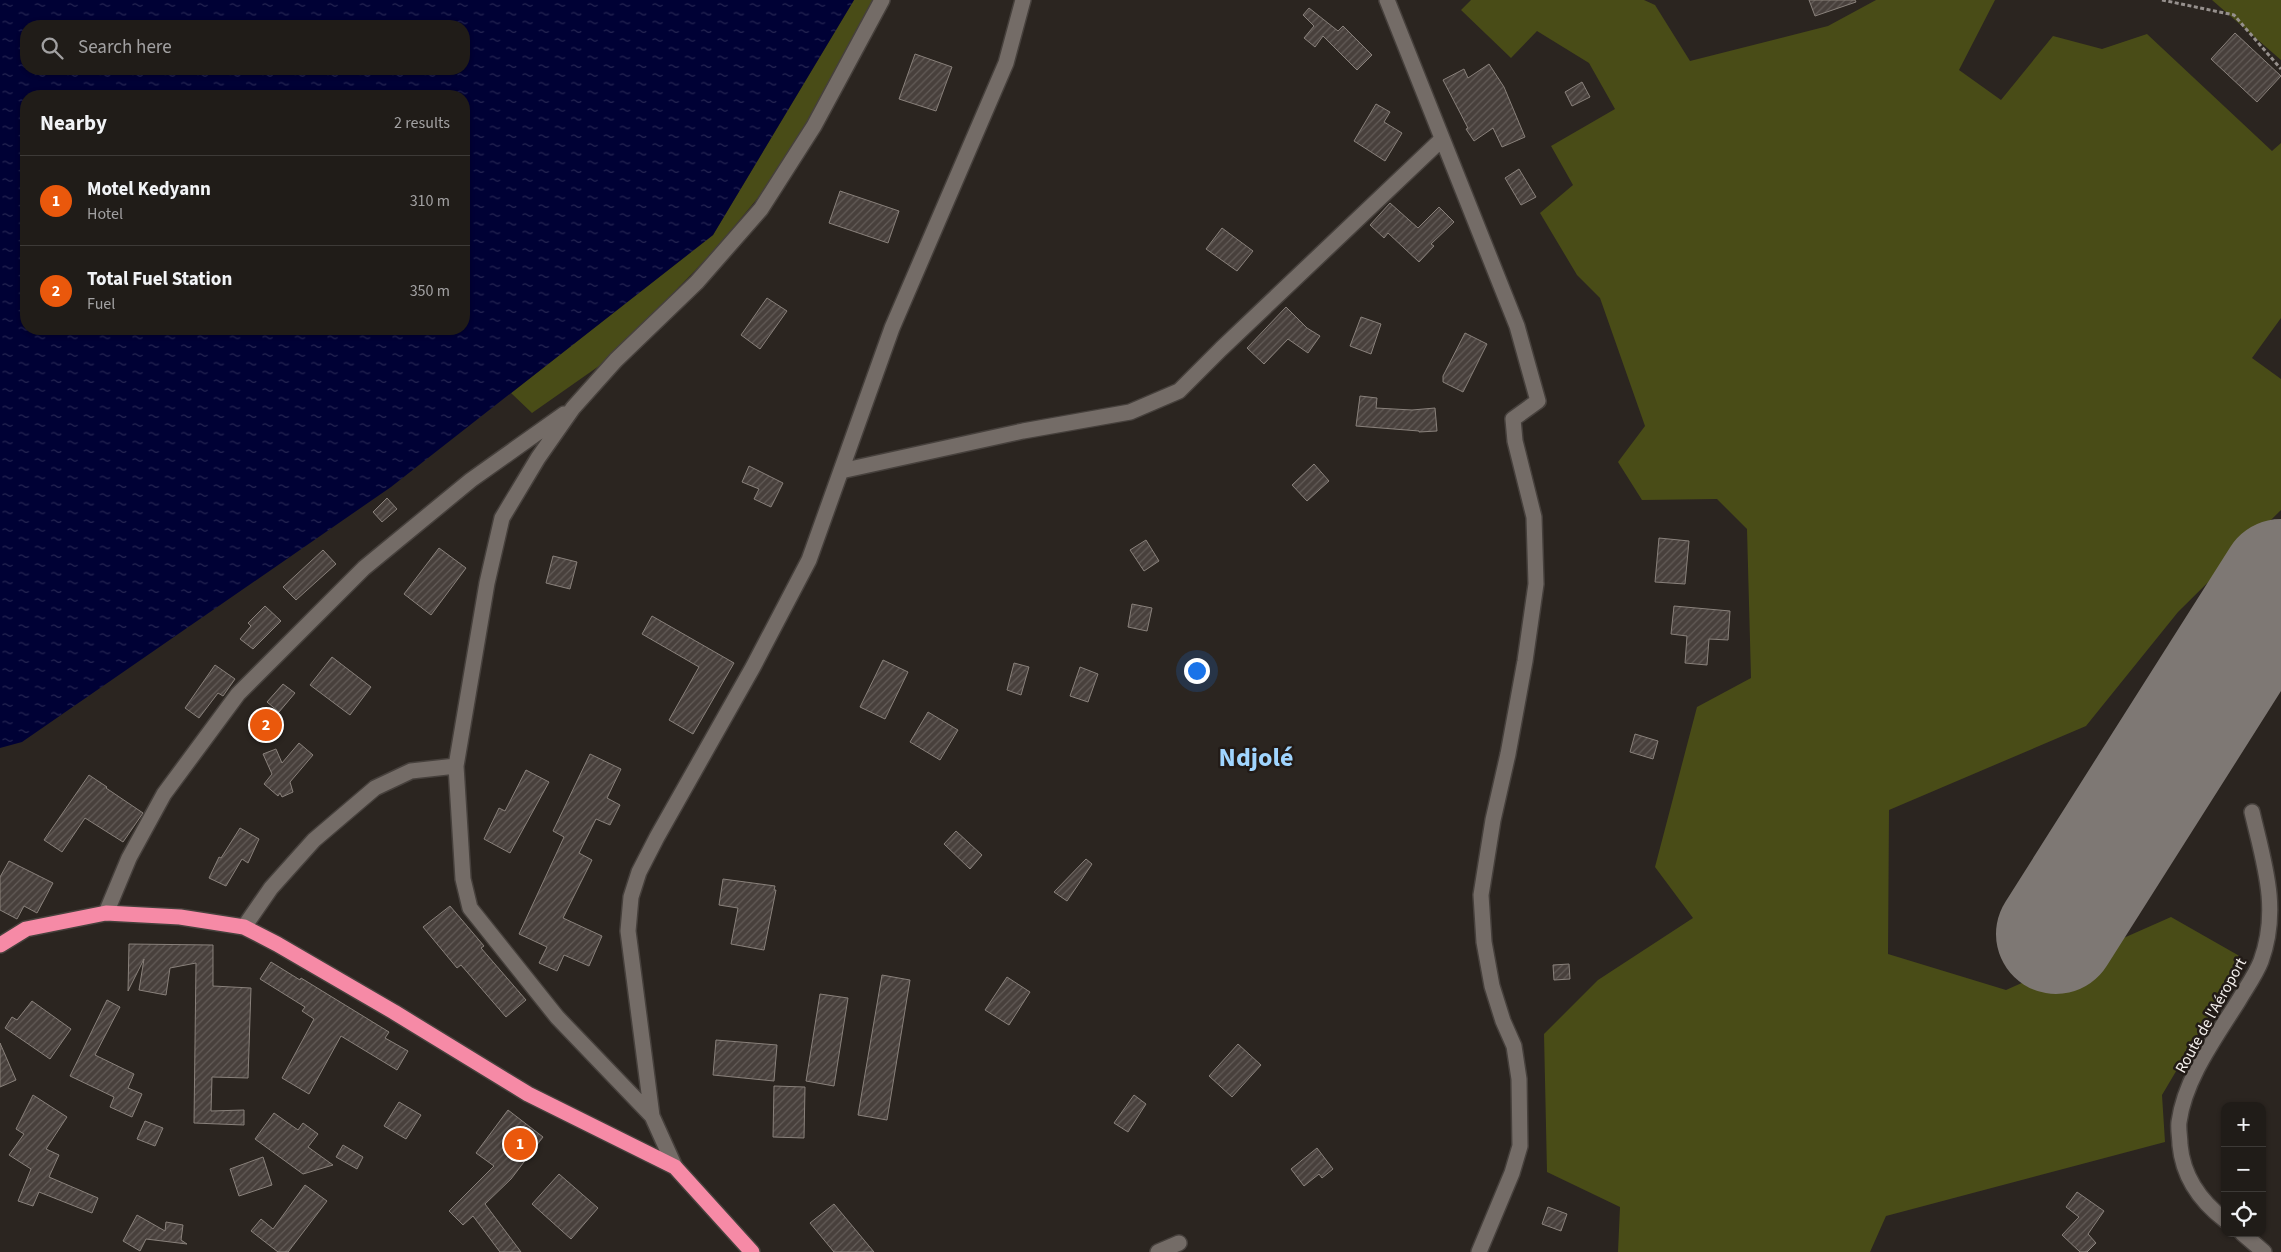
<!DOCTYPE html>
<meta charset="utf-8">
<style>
:root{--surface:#201c18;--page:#282521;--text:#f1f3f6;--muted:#a2a1a2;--line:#3d3a37;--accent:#ea580c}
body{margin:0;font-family:"Source Sans 3",sans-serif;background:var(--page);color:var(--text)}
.controls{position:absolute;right:15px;bottom:15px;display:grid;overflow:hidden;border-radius:10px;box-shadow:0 1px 4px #0004}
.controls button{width:45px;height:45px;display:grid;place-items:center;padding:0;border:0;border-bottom:1px solid var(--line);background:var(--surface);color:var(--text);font:25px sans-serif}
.you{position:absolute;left:1196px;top:670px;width:18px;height:18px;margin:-12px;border:4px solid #fff;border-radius:50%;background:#1a73e8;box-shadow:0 0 0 8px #1a73e833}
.badge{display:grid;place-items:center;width:32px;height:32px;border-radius:50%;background:var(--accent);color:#fff;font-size:16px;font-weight:700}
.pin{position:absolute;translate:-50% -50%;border:2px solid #fff;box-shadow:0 1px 5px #0006}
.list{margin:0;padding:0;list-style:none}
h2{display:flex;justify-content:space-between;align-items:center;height:65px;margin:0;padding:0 20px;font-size:21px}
h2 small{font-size:16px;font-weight:400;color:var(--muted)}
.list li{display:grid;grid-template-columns:32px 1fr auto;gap:15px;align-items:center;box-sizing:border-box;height:90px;padding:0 20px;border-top:1px solid var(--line)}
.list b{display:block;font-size:19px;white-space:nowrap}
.list p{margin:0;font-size:16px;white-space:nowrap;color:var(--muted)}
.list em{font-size:16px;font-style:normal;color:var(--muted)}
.icon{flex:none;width:28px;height:28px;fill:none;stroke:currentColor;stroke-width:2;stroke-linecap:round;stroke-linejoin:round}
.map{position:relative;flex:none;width:2281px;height:1252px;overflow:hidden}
.search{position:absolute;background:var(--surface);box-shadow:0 1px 4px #0004;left:20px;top:20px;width:450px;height:55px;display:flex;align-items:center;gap:12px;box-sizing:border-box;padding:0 18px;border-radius:20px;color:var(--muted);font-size:19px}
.panel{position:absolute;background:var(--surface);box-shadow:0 1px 4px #0004;left:20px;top:90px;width:450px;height:245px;border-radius:20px}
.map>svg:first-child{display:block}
.grass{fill:#494c17}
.water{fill:url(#water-ripples);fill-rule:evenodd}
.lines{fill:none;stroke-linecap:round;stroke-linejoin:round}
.runway{stroke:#7e7874;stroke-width:120}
.building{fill:url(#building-hatch);stroke:#89817b}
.minor-casing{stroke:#46403c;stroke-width:18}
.highway-casing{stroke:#46403c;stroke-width:18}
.path{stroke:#96908d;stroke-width:3;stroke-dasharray:4 2.5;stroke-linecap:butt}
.minor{stroke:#746c67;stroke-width:15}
.highway{stroke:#f68aa6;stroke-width:15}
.labels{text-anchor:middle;stroke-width:5;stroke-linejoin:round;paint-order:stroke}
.street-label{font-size:16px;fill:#f5f0ed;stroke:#221b17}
.town-label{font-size:26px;font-weight:bold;fill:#a0d5ff;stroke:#221b17}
</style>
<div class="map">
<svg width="2281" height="1252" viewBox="0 0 2281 1252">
<defs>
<pattern id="water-ripples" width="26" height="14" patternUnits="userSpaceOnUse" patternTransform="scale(1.25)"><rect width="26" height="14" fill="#000135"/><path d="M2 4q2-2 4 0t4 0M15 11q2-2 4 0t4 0" fill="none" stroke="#262653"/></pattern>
<pattern id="building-hatch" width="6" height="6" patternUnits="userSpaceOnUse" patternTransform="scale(1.25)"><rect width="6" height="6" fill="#48403c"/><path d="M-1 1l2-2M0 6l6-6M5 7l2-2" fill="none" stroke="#635c58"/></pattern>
</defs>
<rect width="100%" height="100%" fill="#2b2520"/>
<!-- grass -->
<path class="grass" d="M854,0H876L781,170L713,252L609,359L532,413L511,393L713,235Z
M1471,0H1644L1655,5L1690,61L1828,26L1876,0H1995L1959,70L2001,100L2053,36L2102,49L2147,34L2272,151L2281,143V318L2252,358L2281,379V510L2178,612L2086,726L1889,810L1888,954L2006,990L2171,917L2243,958L2162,1095L2165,1142L1886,1216L1870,1252H1618L1620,1207L1547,1172L1544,1034L1598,980L1693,918L1655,867L1697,707L1751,678L1747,529L1717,499L1642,500L1618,462L1645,426L1600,298L1577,275L1540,213L1573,185L1551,146L1615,109L1589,63L1537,31L1511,58L1461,10Z
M2212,0H2281V60Z"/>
<!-- water -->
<path class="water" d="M0,0H854L713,235L391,487L22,742L0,748ZM26,26H464V69H26ZM26,96H464V329H26Z"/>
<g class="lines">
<!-- runway -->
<path class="runway" d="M2056,934L2281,579"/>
</g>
<!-- building -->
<path class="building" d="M1809,0H1855L1856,2L1815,16Z
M1309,8L1338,31L1343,26L1372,55L1357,70L1323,36L1315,47L1304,38L1314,26L1303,15Z
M2235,33L2281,76L2257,102L2211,59Z
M915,54L952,67L936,111L899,99Z
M1489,64L1504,87L1525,137L1502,147L1493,128L1474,141L1466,129L1468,128L1443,80L1464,69L1468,78Z
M1582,82L1590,97L1572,106L1565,92Z
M1376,104L1390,112L1384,122L1402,133L1385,161L1354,141Z
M1519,169L1536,197L1521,205L1505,178Z
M840,191L899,211L888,243L829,223Z
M1390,203L1418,228L1439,207L1454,222L1431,244L1434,246L1419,262L1388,233L1384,238L1370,225Z
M1222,228L1253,251L1237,271L1206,249Z
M767,298L787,311L760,349L741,335Z
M1286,307L1307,328L1320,336L1308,353L1288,339L1264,364L1247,348Z
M1361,317L1381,324L1371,354L1350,346Z
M1465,333L1487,344L1463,392L1443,382V376Z
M1360,396L1377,398L1376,408L1412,410L1435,408L1437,431L1419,432V431L1356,426Z
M1314,464L1329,481L1307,501L1292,485Z
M749,466L783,483L771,507L754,499L759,489L742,482Z
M387,498L397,509L382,522L373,512Z
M1659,538L1689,541L1685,584L1655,582Z
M1146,540L1159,561L1144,571L1130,550Z
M439,548L466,568L431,615L404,594Z
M323,550L336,564L296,600L283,587Z
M553,556L577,562L570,589L546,583Z
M1132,604L1152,608L1147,631L1128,627Z
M265,606L281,621L253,649L240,639L251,626L248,623Z
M1674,606L1730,611L1728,640L1709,639L1707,665L1685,663L1687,636L1671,634Z
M652,616L734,663L693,734L669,720L699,667L642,634Z
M332,657L371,687L350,715L310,685Z
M883,660L908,672L885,719L860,707Z
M1014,663L1029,667L1021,695L1007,690Z
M215,665L235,679L223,696L218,693L199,718L185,708Z
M1080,667L1098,674L1088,702L1070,696Z
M283,684L295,693L279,712L267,702Z
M928,712L958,730L940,760L910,742Z
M1635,734L1658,741L1653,759L1630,752Z
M299,743L313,755L290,782L293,792L282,797L280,793L278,796L264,784L272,774L263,754L276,749L282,763Z
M590,754L621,769L607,798L620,805L610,825L596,819L579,853L592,860L563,918L602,936L589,966L564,955L557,971L539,963L547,947L519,934L564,837L553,831Z
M526,770L549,782L510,853L484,839L499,808L505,811Z
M89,775L107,787L106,788L143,813L123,842L85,818L62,852L44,840Z
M240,828L259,839L248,863L242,859L226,886L209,878L219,857L221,858Z
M956,831L982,855L970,869L944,844Z
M1086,859L1092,864L1067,901L1054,892Z
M9,861L53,883L37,913L24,906L17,919L0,910V877Z
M723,879L775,886L774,890H776L764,950L731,944L738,908L719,905Z
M450,906L484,946L481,948L526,1000L506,1017L461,965L457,968L423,927Z
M129,944L213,945V986L251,988L248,1078L212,1077L211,1111L244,1110V1125L194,1123L196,963L170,968L166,995L139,990L144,959L128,991Z
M271,962L300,980L301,978L389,1032L385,1038L408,1051L397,1070L341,1036L309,1094L282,1078L314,1019L302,1011L305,1007L260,979Z
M1569,964L1570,979L1554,980L1553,965Z
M882,975L910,980L887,1120L858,1115Z
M1007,977L1030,992L1009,1025L985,1010Z
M820,994L848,998L834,1086L806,1081Z
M107,1000L120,1007L95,1055L134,1074L128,1088L142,1094L132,1117L110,1107L114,1097L70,1076Z
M32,1001L71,1029L50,1059L5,1028L12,1017L17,1020Z
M716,1040L777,1045L774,1081L713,1075Z
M0,1043L16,1080L0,1087Z
M1238,1044L1261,1065L1232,1097L1209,1076Z
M774,1086L805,1087L804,1138L773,1137Z
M33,1095L67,1117L46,1149L59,1155L49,1177L98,1198L92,1213L39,1192L33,1206L18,1201L31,1169L9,1155L24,1134L16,1129Z
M1134,1095L1146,1104L1128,1132L1114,1123Z
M399,1102L421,1115L406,1139L384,1126Z
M508,1110L543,1137L511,1179L485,1204L521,1252H500L473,1216L463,1225L449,1211L494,1166L476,1153Z
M274,1113L298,1130L303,1123L318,1134L308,1147L333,1165L303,1174L255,1139Z
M145,1121L163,1128L155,1146L137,1139Z
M343,1145L363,1157L357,1169L336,1157Z
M1317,1148L1333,1169L1322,1178L1319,1174L1304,1186L1291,1169Z
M263,1157L272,1185L239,1196L230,1169Z
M559,1174L598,1208L571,1239L532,1204Z
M305,1185L327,1201L288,1252H278L251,1231L261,1219L273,1229Z
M2077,1192L2104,1211L2088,1234L2096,1243L2087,1252H2080L2062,1235L2079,1217L2066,1207Z
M834,1204L874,1252H834L810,1223Z
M1548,1207L1567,1214L1561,1231L1542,1224Z
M137,1215L165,1231L166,1222L183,1225L181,1240L187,1244L146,1239L140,1251L123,1241Z"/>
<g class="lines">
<defs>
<path id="minor" d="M1387,0L1517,326L1538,401L1513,419L1515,441L1534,517L1536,584L1525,661L1508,754L1493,820L1481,895L1484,942L1492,986L1503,1021L1514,1046L1519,1079L1520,1146L1512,1173L1479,1252
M841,471L1023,431L1130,412L1179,391L1221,349L1442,139
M106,913L129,858L164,794L238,694L364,568L471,480L564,414
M244,927L271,888L314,840L375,788L411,771L456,766
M652,1116L557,1017L470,908L463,879L456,766L487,583L502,518L538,458L573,408L616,360L697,282L761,209L814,126L882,0
M675,1167L652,1116L628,931L631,897L639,872L657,837L753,667L809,560L892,328L1006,63L1023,0
M2225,1220C2200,1201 2183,1177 2180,1145C2180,1138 2178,1129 2179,1122C2185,1078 2216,1037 2239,1000C2246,988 2256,974 2261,961C2280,909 2264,863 2252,812
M2242,1233L2264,1252
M1158,1252L1179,1243"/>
<path id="highway" d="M0,945L26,929L106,913L180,917L244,927L277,944L394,1012L528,1094L675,1167L752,1252"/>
</defs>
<!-- minor casing -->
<use href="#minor" class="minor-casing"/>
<!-- highway casing -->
<use href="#highway" class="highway-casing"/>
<!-- path -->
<path class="path" d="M2162,0L2234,15L2281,69"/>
<!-- minor -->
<use href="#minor" class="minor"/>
<!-- highway -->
<use href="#highway" class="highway"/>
</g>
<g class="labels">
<!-- street labels -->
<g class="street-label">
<text transform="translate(2210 1015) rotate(-61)" y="6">Route de l'Aéroport</text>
</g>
<!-- town labels -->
<g class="town-label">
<text x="1256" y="766">Ndjolé</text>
</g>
</g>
</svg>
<div class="controls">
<button>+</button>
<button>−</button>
<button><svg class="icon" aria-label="locate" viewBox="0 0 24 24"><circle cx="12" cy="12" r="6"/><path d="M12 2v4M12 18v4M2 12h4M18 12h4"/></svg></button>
</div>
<div class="you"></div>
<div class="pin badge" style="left:520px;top:1144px">1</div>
<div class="pin badge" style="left:266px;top:725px">2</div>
<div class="search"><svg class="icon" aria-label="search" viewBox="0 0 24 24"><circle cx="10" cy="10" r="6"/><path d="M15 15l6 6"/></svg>Search here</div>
<section class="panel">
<h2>Nearby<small>2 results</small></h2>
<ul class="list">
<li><span class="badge">1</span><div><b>Motel Kedyann</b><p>Hotel</p></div><em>310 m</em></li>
<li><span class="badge">2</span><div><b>Total Fuel Station</b><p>Fuel</p></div><em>350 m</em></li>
</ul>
</section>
</div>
